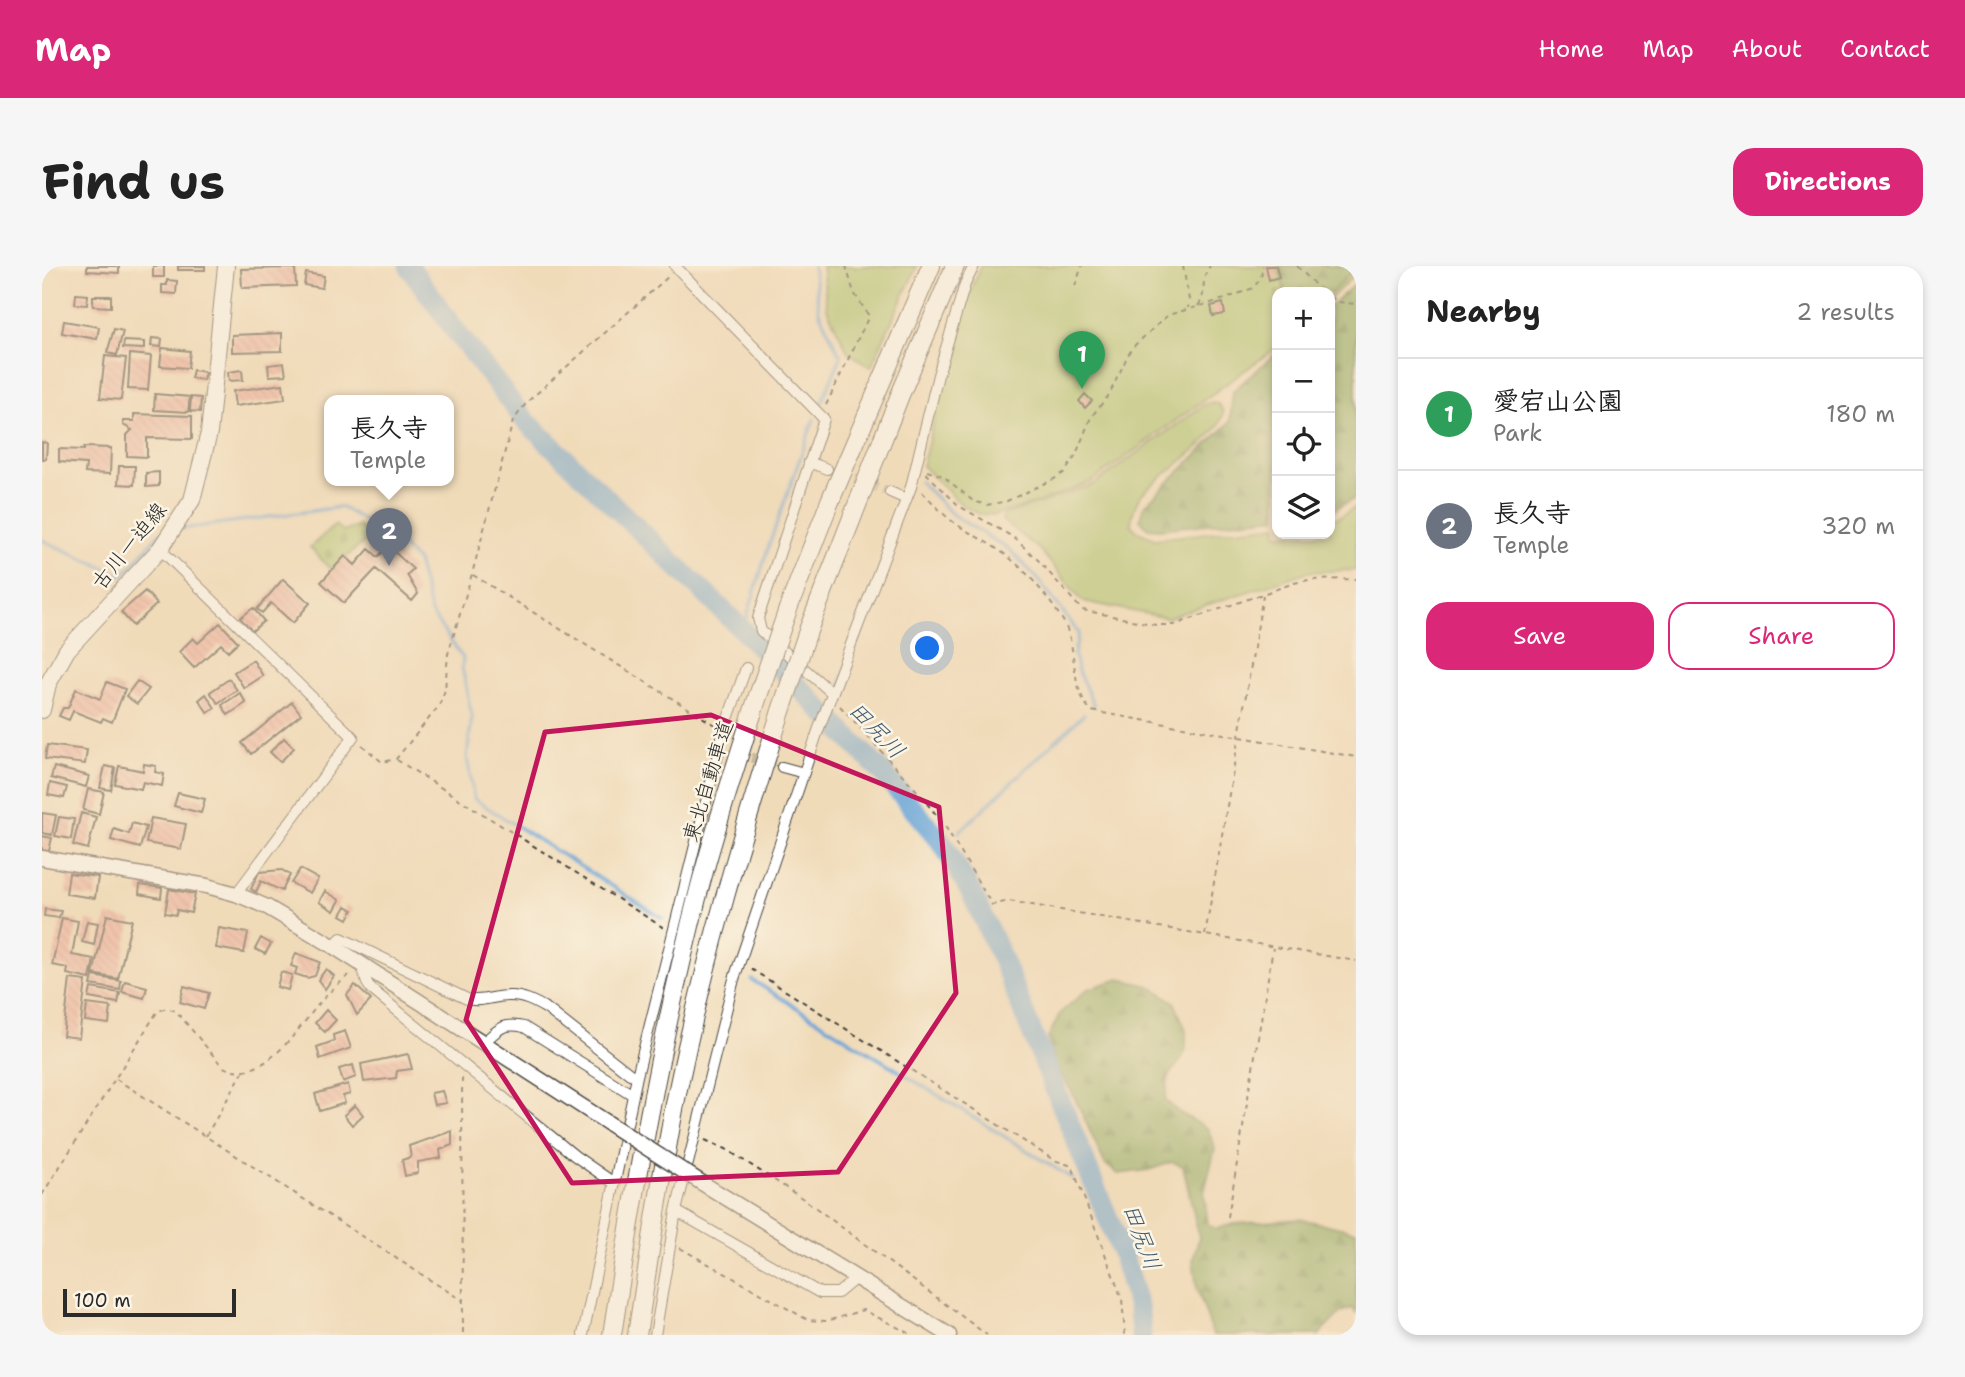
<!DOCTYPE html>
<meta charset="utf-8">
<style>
:root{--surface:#fff;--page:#f6f6f6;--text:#222;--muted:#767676;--line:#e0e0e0;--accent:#db2777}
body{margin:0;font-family:"Shantell Sans","Klee One",sans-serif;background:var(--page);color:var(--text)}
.controls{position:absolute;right:21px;top:21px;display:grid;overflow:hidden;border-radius:14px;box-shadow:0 4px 10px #0003}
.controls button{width:63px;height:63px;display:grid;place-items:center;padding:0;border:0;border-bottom:2px solid var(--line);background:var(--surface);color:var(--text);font:35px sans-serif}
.scale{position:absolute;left:21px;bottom:18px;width:173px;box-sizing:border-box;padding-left:7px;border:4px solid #2b2b2b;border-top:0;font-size:19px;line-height:24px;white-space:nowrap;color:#2b2b2b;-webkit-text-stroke:5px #fcf5e5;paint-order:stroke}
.you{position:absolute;left:886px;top:383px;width:24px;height:24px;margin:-18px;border:5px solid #fff;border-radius:50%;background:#1a73e8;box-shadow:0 0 0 10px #1a73e833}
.badge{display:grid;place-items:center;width:46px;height:46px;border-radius:50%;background:var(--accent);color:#fff;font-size:23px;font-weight:700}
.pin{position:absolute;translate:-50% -58px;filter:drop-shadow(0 2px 4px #0008)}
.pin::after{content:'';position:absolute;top:37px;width:24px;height:21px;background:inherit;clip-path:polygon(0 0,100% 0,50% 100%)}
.popup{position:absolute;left:282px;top:129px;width:130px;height:91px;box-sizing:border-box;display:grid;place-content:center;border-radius:14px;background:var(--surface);filter:drop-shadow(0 2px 5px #0005);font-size:23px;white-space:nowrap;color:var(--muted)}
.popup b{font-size:26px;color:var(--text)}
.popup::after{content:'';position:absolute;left:50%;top:100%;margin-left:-14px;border:14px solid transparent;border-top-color:var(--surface)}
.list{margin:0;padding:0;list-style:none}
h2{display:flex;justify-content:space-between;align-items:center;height:91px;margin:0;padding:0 28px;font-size:30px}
h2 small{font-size:23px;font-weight:400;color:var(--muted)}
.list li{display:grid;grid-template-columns:46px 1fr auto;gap:21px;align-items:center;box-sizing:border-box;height:112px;padding:0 28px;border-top:2px solid var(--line)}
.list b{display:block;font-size:26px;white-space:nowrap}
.list p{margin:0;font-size:23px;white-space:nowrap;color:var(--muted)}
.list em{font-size:23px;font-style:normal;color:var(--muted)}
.actions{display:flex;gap:14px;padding:21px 28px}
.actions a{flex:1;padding:16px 0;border:2px solid var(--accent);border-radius:21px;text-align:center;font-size:24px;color:var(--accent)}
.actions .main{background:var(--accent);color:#fff}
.icon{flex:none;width:38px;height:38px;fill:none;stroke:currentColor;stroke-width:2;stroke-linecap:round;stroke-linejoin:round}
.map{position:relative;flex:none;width:1314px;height:1069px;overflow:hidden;border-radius:21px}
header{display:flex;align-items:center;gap:42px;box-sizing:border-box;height:98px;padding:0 35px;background:var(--accent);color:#fff}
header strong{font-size:33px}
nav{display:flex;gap:38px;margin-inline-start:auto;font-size:24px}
.intro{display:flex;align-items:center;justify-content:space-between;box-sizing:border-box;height:168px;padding:0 42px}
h1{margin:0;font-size:49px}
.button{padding:18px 32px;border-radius:21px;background:var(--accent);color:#fff;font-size:24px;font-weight:700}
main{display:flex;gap:42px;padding:0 42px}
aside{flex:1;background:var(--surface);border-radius:21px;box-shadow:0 4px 10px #0003}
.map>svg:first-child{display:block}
.green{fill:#a3c168;stroke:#67764a;stroke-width:2}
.forest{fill:url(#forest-firs);stroke:#566944;stroke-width:2}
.cemetery{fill:url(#cemetery-stones);stroke:#67764a;stroke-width:2}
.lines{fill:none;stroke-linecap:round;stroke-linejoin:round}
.stream{stroke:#65a2d6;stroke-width:3.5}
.river{stroke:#65a2d6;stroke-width:21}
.building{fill:url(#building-back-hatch)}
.street-tunnel{stroke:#c9b89d;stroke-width:10;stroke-dasharray:10 5;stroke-linecap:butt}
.street-casing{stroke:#494540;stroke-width:12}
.secondary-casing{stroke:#494540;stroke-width:17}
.primary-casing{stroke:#494540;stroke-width:18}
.highway-casing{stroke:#494540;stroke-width:20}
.path{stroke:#494540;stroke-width:2;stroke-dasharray:5 5;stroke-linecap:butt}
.street{stroke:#fff;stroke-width:10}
.secondary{stroke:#fff;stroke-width:14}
.primary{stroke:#fff;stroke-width:16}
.highway{stroke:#fff;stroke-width:18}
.secondary-bridge-casing{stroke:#494540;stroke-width:17;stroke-linecap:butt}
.highway-bridge-casing{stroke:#494540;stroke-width:20;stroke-linecap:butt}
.secondary-bridge{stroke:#fff;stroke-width:14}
.highway-bridge{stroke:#fff;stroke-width:18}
.marked{fill:none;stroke:#c2185b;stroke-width:5;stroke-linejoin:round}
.labels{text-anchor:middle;stroke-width:5;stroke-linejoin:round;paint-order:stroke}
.street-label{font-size:21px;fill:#2b2b2b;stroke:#fcf5e5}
.water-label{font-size:23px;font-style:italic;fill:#425b6f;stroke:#fcf5e5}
</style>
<header>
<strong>Map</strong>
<nav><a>Home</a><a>Map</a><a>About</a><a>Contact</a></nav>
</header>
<div class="intro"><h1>Find us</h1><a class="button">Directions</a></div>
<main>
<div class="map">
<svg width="1314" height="1069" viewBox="0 0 1314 1069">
<defs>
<pattern id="forest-firs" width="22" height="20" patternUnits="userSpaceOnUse" patternTransform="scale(1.75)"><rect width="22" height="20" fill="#82a75c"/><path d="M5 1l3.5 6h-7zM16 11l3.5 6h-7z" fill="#6b884c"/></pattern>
<pattern id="cemetery-stones" width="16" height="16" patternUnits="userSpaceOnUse" patternTransform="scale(1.75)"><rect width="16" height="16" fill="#a3c168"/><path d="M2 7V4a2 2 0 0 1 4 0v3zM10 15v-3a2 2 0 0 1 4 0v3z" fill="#859d56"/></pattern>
<pattern id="building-back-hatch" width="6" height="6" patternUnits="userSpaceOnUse" patternTransform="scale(1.75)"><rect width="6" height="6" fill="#f0a89c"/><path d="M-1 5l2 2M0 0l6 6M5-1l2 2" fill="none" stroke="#c3897f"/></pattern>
</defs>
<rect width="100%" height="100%" fill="#fcf5e5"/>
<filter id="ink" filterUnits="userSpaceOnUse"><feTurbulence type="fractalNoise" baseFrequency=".0143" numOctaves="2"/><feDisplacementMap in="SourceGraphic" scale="14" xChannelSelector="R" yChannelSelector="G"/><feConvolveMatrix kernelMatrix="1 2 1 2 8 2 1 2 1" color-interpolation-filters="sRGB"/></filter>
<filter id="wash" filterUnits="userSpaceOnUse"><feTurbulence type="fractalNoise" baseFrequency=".00686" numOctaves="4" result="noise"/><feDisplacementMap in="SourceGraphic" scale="28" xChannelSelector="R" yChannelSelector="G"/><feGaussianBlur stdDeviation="1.57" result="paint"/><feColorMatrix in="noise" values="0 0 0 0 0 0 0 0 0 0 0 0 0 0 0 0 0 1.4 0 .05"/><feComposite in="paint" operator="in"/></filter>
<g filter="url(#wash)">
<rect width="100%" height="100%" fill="#f0dbb9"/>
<!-- green -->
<path class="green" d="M780,0H875L829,101L806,86L785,43Z
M939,0H1314V7L1288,33V26H1235V81L1049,216L994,237L953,249L937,248L920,239L880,200C898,134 911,63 939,0Z
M1170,136L1176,138C1179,141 1181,143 1181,147C1180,171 1116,210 1100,228C1093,237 1090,248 1089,259L1096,266L1113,273L1235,259V268H1288V253L1296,252L1314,241V304L1265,306L1125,352L1040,335L999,285L960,254L962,249L1051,219L1162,139Z"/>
<!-- forest -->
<path class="forest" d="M1237,0H1314V1L1288,28V26H1243Z
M1314,17V232L1288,246V40Z
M1235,86V251L1117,263L1106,262L1098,253L1101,241L1188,156L1191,125Z
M1077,713L1108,720L1132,736L1144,764V783L1139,794L1127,809L1123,834L1135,845L1166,863L1173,883L1162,926L1166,958L1174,963L1191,958L1258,953L1314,965V1046L1310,1042L1299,1046L1277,1069H1171L1155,1022L1151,994L1157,971L1141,900L1130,896L1107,904L1076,908L1063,898L1030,826L1013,798L1006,772L1018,747L1046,723Z"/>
<!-- cemetery -->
<path class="cemetery" d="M293,259L302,266L316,259L328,271L289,304L268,281Z"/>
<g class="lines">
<!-- stream -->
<path class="stream" d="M771,0L777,46L799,91L777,142
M878,216L911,249L968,284L995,312L1037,367L1032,387L1035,403L1052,439
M139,263L299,241L353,272L375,295L389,347L421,392L420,401L430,451L425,491L432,533L620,652
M0,274L81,310L117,268L121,266
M701,364L727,279L772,153
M796,427L831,334
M917,566L1042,448
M902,579L904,578
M710,714L1031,913
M1039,910L1046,907"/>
<!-- river -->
<path class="river" d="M367,0L418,71L483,154L701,364L840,506L902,579L930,628L959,691L1079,984L1097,1044L1099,1069"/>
</g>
<g id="blocks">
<!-- building -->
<path class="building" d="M45,0H77V7L45,5Z
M111,0H122V11H111Z
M136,0H163V4H136Z
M1224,0H1234L1237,11L1227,14Z
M253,2L254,20L200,22L199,3Z
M264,7L282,10L280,22L262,19Z
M125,14L135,15L134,28L120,27V19H125Z
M34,28L46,29L45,39L33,38Z
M51,30H69V41L51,40Z
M1181,37L1183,48L1171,50L1169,40Z
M22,55L57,61L55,73L20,67Z
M72,63L81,65L75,89L65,87Z
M240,67V85L190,86V69Z
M110,72L120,73L119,81L109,80Z
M82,75L102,76V83L81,82Z
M120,82L148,85L146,102L118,100Z
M88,88L109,90L106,124L86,123Z
M63,90L84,92L79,134L58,132Z
M242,97L244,109L227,110L226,99Z
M151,104L163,106L161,114L149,112Z
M200,104L201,114L187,115L186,106Z
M241,118L243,133L193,140L191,125Z
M113,128L148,131L146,146L112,144Z
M1043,128L1050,135L1043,142L1037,135Z
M149,131L159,132L158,146L148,145Z
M92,148L150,150V173L105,172V191L85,190V169L90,164L81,159V155H92Z
M0,176L5,177L4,193H0Z
M42,181L69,182L68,208L43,207L44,198L17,196V183L42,184Z
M77,200H93L92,219L76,218Z
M117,206V220L104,221V207Z
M346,280L371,303L365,309L376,328L370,335L334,303L302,337L279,316L303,290L313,299L327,283L336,291Z
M241,313L268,337L251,357L229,337L220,347L215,343Z
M103,325L115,338L91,360L79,346Z
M211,342L222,355L210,365L198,352Z
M178,357L196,376L186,385L179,378L152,402L137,386L151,372L156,377Z
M211,394L221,410L202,422L192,406Z
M187,413L195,424L176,437L168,426Z
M95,415L107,423L95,438L84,430Z
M65,416L83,423L70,456L61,452L59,456L31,445L27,454L17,450L21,442H26L34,423L58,433Z
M198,427L204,437L186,449L180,439Z
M164,428L173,442L166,447L157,434Z
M250,436L259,448L209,488L200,477Z
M242,472L252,482L238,496L228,486Z
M5,479L45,484L43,498L3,493Z
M102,498L114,500L113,506L122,508L120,520L101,516L99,523L73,518L77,500L101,505Z
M63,500L73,502L69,524L58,522Z
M12,501L47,510L44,521L9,512Z
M8,517L25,521L22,532L6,529Z
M46,523L62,526L57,548L41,544Z
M136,527L163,533L159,547L132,540Z
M0,547L14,549L10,569L0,567Z
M39,547L54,551L46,583L31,579Z
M17,551L32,553L29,573L13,570Z
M109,552L144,558L139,583L104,577Z
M90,557L104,561L98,582L69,574L72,563L87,568Z
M0,570L10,572L7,585L0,584Z
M258,603L276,613L268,627L249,617Z
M240,604L248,609L240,625L219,615L214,626L209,623L217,606Z
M27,607L56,611L53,632L24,628Z
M98,619L120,622L119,632L97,628Z
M127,623L153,628L149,647L135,644L134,649L123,647Z
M283,625L298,634L292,645L277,636Z
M304,640L311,644L306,653L299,649Z
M3,643L19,645L17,652L2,650Z
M65,649L90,654L76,713L51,708Z
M20,652L36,655L30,689L52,693L48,713L25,708L26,702L10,699Z
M45,655L56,657L52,679L40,676Z
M177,662L206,667L202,687L174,682Z
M219,672L229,678L223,688L213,683Z
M254,687L278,696L273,710L265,712L253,708L255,702L249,700Z
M284,703L292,710L283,723L276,714Z
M239,706L250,709L246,724L235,721Z
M51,710L79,715L78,724L49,719Z
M28,713L44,715L37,772L21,770Z
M83,715L105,721L102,732L80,726Z
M313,719L329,734L315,749L305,729Z
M142,720L167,727L162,743L138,736Z
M49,722L78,727L76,737L47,732Z
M45,738L69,741L67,758L43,755Z
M284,744L294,754L283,766L273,757Z
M303,765L309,782L278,793L275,781L292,775L291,769Z
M366,788L370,803L355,805L354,812L322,816L319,798Z
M311,799L314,811L301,816L297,803Z
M306,818L308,828L301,830L303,837L278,845L273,828Z
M400,825L404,837L392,839L389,827Z
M313,839L321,849L310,859L302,849Z
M410,865V879L398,884L399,892L376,896V907L363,910L360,894L369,891L367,880Z"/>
</g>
</g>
<g filter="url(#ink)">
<use href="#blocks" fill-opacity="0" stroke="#494540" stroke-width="2"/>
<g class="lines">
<!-- street-tunnel -->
<path class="street-tunnel" d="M798,208L848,226
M695,487L740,501"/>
<defs>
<path id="street" d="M633,0L782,153L716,352L719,365L790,427
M767,196L785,203
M848,226L864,233
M118,283L311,471L194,628
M740,501L762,507
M291,680L299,672L425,733C440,737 451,730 466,730C480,729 493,736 505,743L588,808L595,810
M319,698L325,717L329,723L533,890L572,917
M440,778C456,764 460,756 482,761L591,829
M634,945L778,1027H796L814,1012
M541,1069L595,810L682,464L704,402
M613,1069L634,945L692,713L777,462L869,221L896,109L923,18L932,0"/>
<path id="secondary" d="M0,592L165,620L194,628L225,641L291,680L566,857
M660,917L907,1069"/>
<path id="primary" d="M0,444L6,418L25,384L118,283L150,234L167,167L184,0"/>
<path id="highway" d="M746,343L788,235L889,0
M767,362L858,129L913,0
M570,1069C593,919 619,771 657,624C674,559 695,495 716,430
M595,1069C608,985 620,901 637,818C663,692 700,568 739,445"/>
</defs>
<!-- street casing -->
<use href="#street" class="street-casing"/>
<!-- secondary casing -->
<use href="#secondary" class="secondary-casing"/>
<!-- primary casing -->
<use href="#primary" class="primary-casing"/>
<!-- highway casing -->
<use href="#highway" class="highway-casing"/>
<!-- path -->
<path class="path" d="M1141,0L1147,34L1146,42
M1255,0L1280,26
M1033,20L1040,0
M1288,31L1297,36L1314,38
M1156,40C1166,28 1157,13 1168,0
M784,139L827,50L812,27L804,0
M885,205L901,210L931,235L945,239L965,235L1014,212L1023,206L1033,191L1049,151L1067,129L1086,89L1093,79L1126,49L1183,33L1211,22L1219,12L1221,0
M884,207L917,240L971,271L997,295L1040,344L1114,359H1132L1252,317L1267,314L1314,313
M880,226C889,234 897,244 906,252C925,267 947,276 965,290C985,305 1004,329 1018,350C1038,378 1025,417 1049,445L1314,491
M431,309L673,459
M798,440L876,526L903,560L950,639L967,635L1314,695
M320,479L340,496L354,493L397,440L403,424L406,388L430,308L471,155L485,136L627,10
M355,494L622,662
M1163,669L1221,329
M709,703L1012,894L1030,900L1080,1033L1083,1069
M420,812L421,1069
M74,813L421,1035
M164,870L201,806
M663,874L684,883L763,934L945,1069
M0,929L115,746L124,742L134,745L181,801C226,820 259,755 285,729C292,721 301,715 309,707
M1186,951L1231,682
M638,982L766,1054L785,1055L821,1044L871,1069"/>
<!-- street -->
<use href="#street" class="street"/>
<!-- secondary -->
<use href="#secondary" class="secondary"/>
<!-- primary -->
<use href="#primary" class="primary"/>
<!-- highway -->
<use href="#highway" class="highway"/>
<defs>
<path id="secondary-bridge" d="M566,857L660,917"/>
<path id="highway-bridge" d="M716,430L746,343
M739,445L767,362"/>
</defs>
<!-- secondary-bridge casing -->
<use href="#secondary-bridge" class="secondary-bridge-casing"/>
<!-- highway-bridge casing -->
<use href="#highway-bridge" class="highway-bridge-casing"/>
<!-- secondary-bridge -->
<use href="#secondary-bridge" class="secondary-bridge"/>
<!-- highway-bridge -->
<use href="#highway-bridge" class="highway-bridge"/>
</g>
</g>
<!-- marked area -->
<path d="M0 0H1314V1069H0ZM669,449L897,541L914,727L796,906L530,917L424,754L503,466Z" fill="#f0dbb9" fill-opacity=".55" fill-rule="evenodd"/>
<path class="marked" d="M669,449L897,541L914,727L796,906L530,917L424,754L503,466Z"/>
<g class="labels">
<!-- street labels -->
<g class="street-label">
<text transform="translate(87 280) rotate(-51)" y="7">古川一迫線</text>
<text transform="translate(666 515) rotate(-73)" y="7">東北自動車道</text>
</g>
<!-- water labels -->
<g class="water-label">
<text transform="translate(835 464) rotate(46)" y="8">田尻川</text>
<text transform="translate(1100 971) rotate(70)" y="8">田尻川</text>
</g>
</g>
</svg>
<div class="controls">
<button>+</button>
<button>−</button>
<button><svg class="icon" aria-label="locate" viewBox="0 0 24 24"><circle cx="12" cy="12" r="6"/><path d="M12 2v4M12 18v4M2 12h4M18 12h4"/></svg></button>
<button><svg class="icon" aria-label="layers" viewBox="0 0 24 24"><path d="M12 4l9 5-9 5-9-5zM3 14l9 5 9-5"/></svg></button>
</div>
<div class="scale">100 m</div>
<div class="you"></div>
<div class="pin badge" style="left:1040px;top:123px;background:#2e9e5b">1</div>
<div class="pin badge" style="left:347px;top:300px;background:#6b7280">2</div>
<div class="popup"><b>長久寺</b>Temple</div>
</div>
<aside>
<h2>Nearby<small>2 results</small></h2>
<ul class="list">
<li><span class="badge" style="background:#2e9e5b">1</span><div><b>愛宕山公園</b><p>Park</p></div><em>180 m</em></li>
<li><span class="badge" style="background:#6b7280">2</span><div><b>長久寺</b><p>Temple</p></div><em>320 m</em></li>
</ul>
<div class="actions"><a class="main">Save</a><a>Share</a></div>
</aside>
</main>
